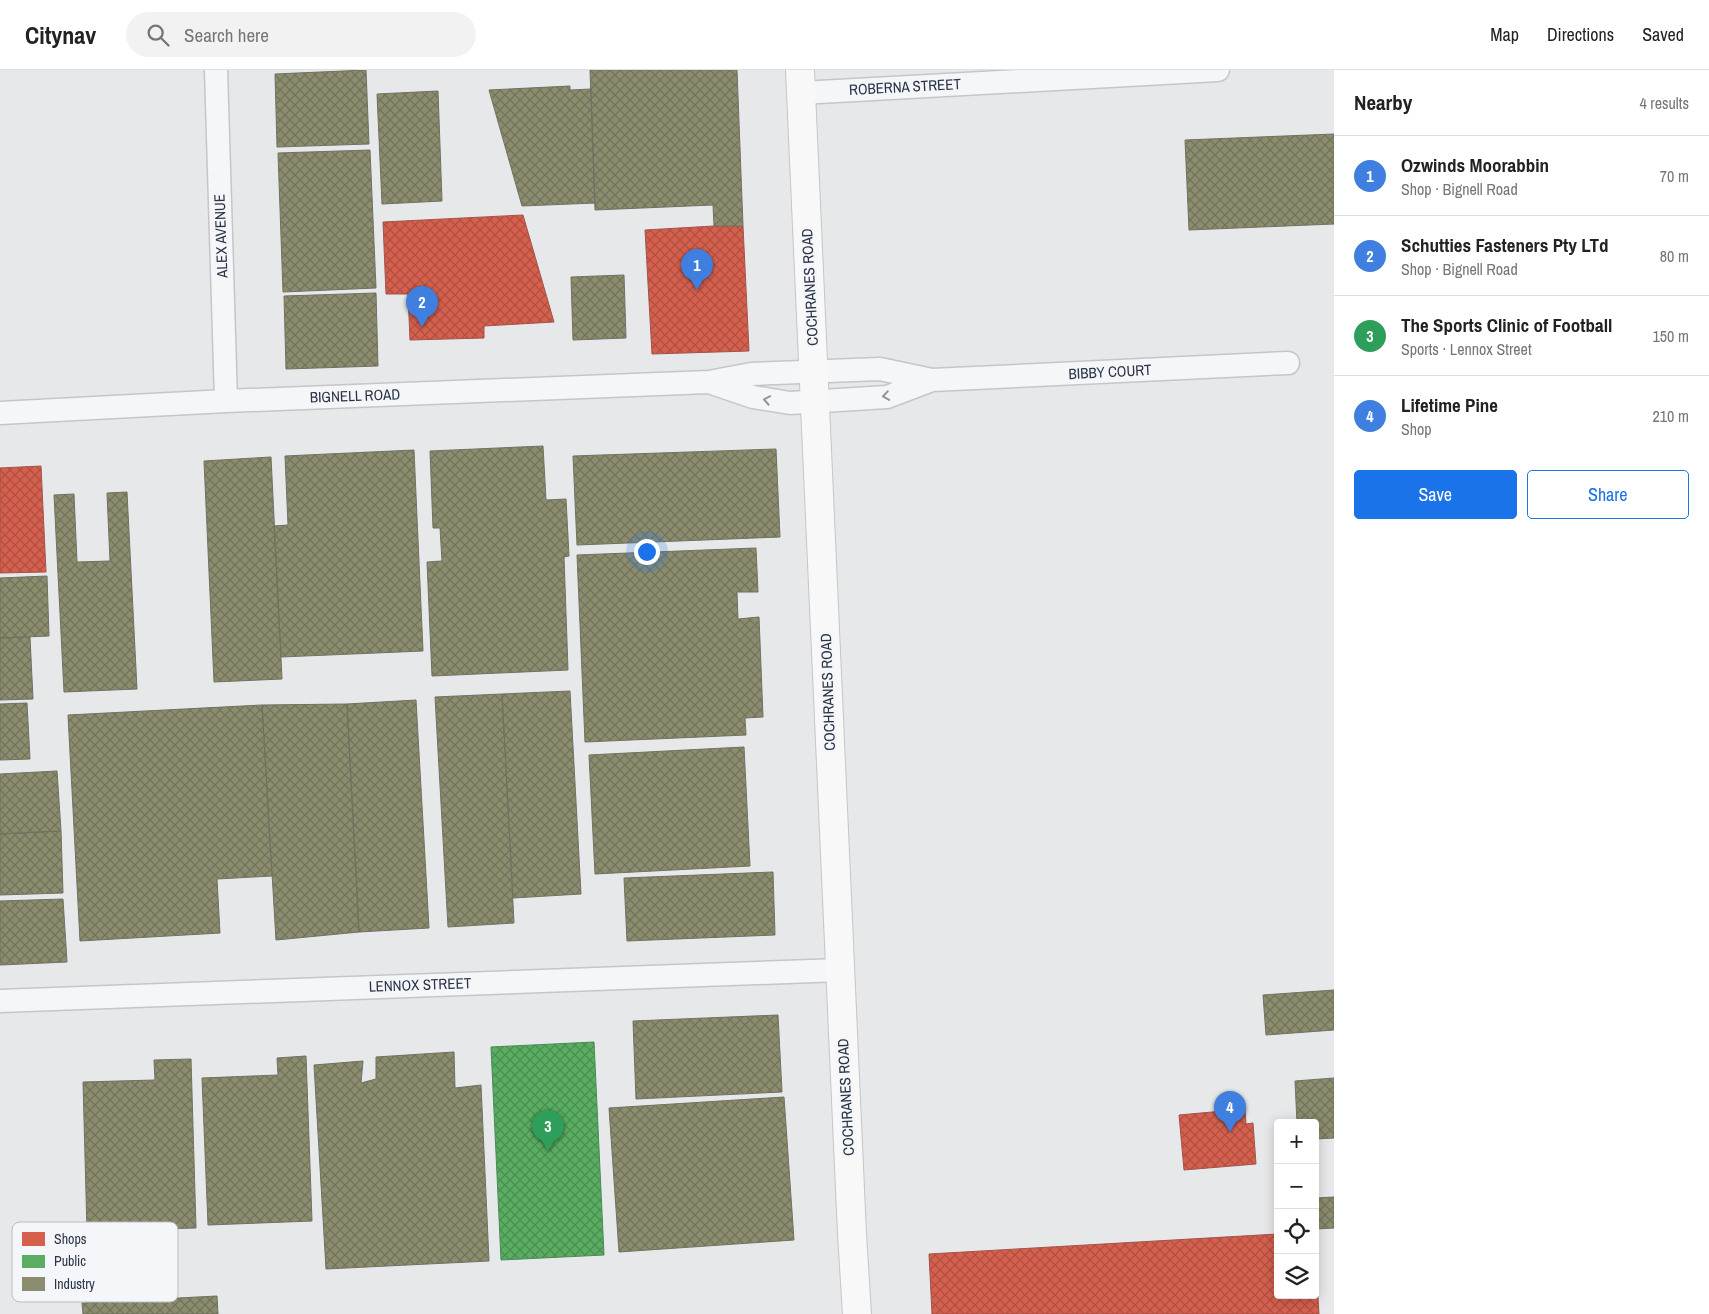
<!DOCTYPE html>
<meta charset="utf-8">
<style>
:root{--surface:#fff;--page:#f2f2f2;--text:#222;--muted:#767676;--line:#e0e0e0;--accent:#1a73e8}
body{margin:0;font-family:"Archivo Narrow",sans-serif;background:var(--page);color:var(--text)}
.controls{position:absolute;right:15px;bottom:15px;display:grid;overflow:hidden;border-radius:5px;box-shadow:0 2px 12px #0003}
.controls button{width:45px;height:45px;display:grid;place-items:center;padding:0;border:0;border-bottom:1px solid var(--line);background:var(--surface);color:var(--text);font:25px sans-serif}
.you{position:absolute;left:646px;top:481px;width:18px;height:18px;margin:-12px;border:4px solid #fff;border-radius:50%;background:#1a73e8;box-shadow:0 0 0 8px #1a73e833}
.badge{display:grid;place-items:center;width:32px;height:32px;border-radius:50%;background:var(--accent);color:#fff;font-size:16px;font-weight:700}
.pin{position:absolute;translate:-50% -41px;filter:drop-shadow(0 1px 2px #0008)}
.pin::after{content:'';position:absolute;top:26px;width:18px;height:15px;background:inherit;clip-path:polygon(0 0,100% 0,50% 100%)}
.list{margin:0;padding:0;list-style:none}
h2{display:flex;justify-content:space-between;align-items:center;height:65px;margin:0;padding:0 20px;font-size:21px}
h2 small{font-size:16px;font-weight:400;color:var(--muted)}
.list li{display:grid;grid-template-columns:32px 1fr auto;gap:15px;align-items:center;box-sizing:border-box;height:80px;padding:0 20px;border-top:1px solid var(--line)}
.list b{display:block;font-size:19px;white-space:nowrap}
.list p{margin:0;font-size:16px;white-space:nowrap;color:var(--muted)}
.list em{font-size:16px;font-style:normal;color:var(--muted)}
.actions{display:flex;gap:10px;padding:15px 20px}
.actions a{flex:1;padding:11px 0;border:1px solid var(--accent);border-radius:5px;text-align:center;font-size:18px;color:var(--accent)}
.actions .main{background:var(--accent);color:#fff}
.icon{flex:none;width:28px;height:28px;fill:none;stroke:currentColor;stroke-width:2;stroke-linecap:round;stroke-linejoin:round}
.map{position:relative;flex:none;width:1334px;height:1244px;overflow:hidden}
header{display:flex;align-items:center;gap:30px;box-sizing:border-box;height:70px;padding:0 25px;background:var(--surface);border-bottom:1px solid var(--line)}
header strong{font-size:24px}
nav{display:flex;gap:28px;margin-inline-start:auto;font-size:18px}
.search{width:350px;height:45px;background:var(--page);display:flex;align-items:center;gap:12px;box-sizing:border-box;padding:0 18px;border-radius:28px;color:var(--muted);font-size:19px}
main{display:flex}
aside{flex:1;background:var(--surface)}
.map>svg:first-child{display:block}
.shops{fill:url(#shops-cross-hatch);stroke:#a3534b}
.public{fill:url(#public-cross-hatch);stroke:#4c8959}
.industry{fill:url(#industry-cross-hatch);stroke:#6f7262}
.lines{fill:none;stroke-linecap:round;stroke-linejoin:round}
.street-casing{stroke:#c4c6c8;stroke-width:25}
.secondary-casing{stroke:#c4c6c8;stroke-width:30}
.street{stroke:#f5f6f7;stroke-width:22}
.secondary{stroke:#f8f8f8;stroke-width:28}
.oneway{stroke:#90959e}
.labels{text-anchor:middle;stroke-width:5;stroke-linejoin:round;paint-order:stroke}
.street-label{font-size:15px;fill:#2b3445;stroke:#f4f6f9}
.key{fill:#f4f6f9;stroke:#b8bcc3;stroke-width:1}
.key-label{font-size:14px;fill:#2b3445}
</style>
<header>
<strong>Citynav</strong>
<div class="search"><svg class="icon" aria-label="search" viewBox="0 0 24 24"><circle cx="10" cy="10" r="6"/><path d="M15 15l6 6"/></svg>Search here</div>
<nav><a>Map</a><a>Directions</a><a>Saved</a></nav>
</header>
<main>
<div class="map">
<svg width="1334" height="1244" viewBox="0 0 1334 1244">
<defs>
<pattern id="shops-cross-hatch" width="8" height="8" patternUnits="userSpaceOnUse" patternTransform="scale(1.25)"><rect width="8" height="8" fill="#d6604d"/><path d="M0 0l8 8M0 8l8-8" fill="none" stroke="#ae5042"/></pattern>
<pattern id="public-cross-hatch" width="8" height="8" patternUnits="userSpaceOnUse" patternTransform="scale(1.25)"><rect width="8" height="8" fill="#5aae61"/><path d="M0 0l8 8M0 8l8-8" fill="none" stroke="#4b8e52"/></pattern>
<pattern id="industry-cross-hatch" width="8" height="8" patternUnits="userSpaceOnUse" patternTransform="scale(1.25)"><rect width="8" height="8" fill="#8c8c6e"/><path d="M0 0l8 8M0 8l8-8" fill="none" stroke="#73735c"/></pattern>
</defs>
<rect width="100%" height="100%" fill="#e6e8ea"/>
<!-- shops -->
<path class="shops" d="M523,145L554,252L484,256V268L410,270L408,224H386L383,152Z
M714,156H743L749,281L652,284L645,160Z
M41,396L46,502L0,503V398Z
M1245,1039L1246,1054L1253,1053L1256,1094L1184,1100L1179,1045Z
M1278,1164V1225H1315V1176L1319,1244H932L929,1184Z"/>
<!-- public -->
<path class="public" d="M594,972L604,1185L501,1190L491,977Z"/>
<!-- industry -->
<path class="industry" d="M366,0L369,74L277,77L275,4Z
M590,0H737L743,156H714L713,135L595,140Z
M570,16V20L591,19L595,133L522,136L489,20Z
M438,21L442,131L382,134L377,24Z
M1334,64V154L1189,160L1185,70Z
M370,80L376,218L283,222L278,83Z
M624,205L626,268L573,270L571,207Z
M376,223L378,296L286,299L284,226Z
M543,376L546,430L566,429L569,486L564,487L568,600L432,606L427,492L442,491L440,458H433L430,381Z
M776,379L780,467L577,475L573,386Z
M414,380L423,581L281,587L274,456L288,455L285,386Z
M271,387L282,609L214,612L204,391Z
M127,422L137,619L64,622L54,425L74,424L77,492L110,491L107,423Z
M756,478L758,522H737L738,549L759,547L763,647L745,648L746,665L585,672L577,485Z
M47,506L49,566L0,568V508Z
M30,567L33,629L0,630V568Z
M570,621L581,824L513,828L502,624Z
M502,624L514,853L448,857L435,627Z
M416,630L429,858L359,862L347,634Z
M27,633L30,689L0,690V634Z
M347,634L359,862L276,870L262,635Z
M262,635L272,806L217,809L220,863L80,871L68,645Z
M744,677L750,796L595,804L589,685Z
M57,701L61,761L0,764V704Z
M61,761L63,823L0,825V764Z
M773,802L775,865L627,871L624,808Z
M63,829L67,892L0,895V831Z
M1334,920V960L1266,965L1263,925Z
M778,945L782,1022L636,1029L633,951Z
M454,982L455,1018L481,1015L489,1191L326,1199L314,995L363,991L361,1013L376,1009V987Z
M306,986L312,1151L208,1155L202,1008L278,1005L277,988Z
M191,989L196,1158L87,1161L83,1012L155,1010L154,990Z
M1334,1008V1068L1315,1069V1053H1297L1295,1011Z
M784,1027L794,1170L619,1182L609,1038Z
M1334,1127V1158L1315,1159V1128Z
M217,1226L218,1244H83L82,1233Z"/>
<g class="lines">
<defs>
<path id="street" d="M216,0L226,331
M801,23L1218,0
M709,312L753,327L790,333L887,327L932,310
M0,343L226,331L709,312L751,304L880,299L932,310L1288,293
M0,931L840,900"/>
<path id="secondary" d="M800,0L852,1164L857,1244"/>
</defs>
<!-- street casing -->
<use href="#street" class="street-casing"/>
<!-- secondary casing -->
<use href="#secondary" class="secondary-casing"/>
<!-- street -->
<use href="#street" class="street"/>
<!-- secondary -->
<use href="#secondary" class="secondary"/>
</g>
<!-- one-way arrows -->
<defs><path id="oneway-chevron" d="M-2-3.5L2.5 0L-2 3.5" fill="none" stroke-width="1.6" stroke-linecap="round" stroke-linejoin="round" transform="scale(1.25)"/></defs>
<g class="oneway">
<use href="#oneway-chevron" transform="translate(886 326) rotate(171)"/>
<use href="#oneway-chevron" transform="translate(767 330) rotate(-169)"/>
</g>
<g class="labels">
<!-- street labels -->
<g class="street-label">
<text transform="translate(905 17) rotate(-3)" y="5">ROBERNA STREET</text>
<text transform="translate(221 166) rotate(-92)" y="5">ALEX AVENUE</text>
<text transform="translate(810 217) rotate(-93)" y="5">COCHRANES ROAD</text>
<text transform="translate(1110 302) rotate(-3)" y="5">BIBBY COURT</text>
<text transform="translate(355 326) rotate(-2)" y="5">BIGNELL ROAD</text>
<text transform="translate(828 622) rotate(-92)" y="5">COCHRANES ROAD</text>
<text transform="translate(420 915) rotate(-2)" y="5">LENNOX STREET</text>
<text transform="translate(846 1027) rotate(-93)" y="5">COCHRANES ROAD</text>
</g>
</g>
<!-- legend -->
<rect x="12" y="1152" width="166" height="80" rx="8" class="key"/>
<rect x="22" y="1162" width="23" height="14" fill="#d6604d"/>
<rect x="22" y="1185" width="23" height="13" fill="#5aae61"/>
<rect x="22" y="1207" width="23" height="14" fill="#8c8c6e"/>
<g class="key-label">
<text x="54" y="1174">Shops</text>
<text x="54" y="1196">Public</text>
<text x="54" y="1219">Industry</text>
</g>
</svg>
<div class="controls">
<button>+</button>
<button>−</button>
<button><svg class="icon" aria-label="locate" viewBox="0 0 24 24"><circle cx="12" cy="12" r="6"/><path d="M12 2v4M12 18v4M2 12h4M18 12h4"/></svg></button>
<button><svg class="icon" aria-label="layers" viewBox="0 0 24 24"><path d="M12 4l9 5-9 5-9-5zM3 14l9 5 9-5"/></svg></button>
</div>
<div class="you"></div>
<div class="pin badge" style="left:697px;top:220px;background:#3f7fe0">1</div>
<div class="pin badge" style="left:422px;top:257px;background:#3f7fe0">2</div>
<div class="pin badge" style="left:548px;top:1081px;background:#2e9e5b">3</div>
<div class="pin badge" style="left:1230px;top:1062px;background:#3f7fe0">4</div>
</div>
<aside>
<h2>Nearby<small>4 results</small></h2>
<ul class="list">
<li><span class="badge" style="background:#3f7fe0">1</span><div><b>Ozwinds Moorabbin</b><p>Shop · Bignell Road</p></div><em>70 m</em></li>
<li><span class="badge" style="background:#3f7fe0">2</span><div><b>Schutties Fasteners Pty LTd</b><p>Shop · Bignell Road</p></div><em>80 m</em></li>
<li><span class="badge" style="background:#2e9e5b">3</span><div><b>The Sports Clinic of Football</b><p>Sports · Lennox Street</p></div><em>150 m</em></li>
<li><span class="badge" style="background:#3f7fe0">4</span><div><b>Lifetime Pine</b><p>Shop</p></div><em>210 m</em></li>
</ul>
<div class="actions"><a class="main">Save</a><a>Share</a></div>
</aside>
</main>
